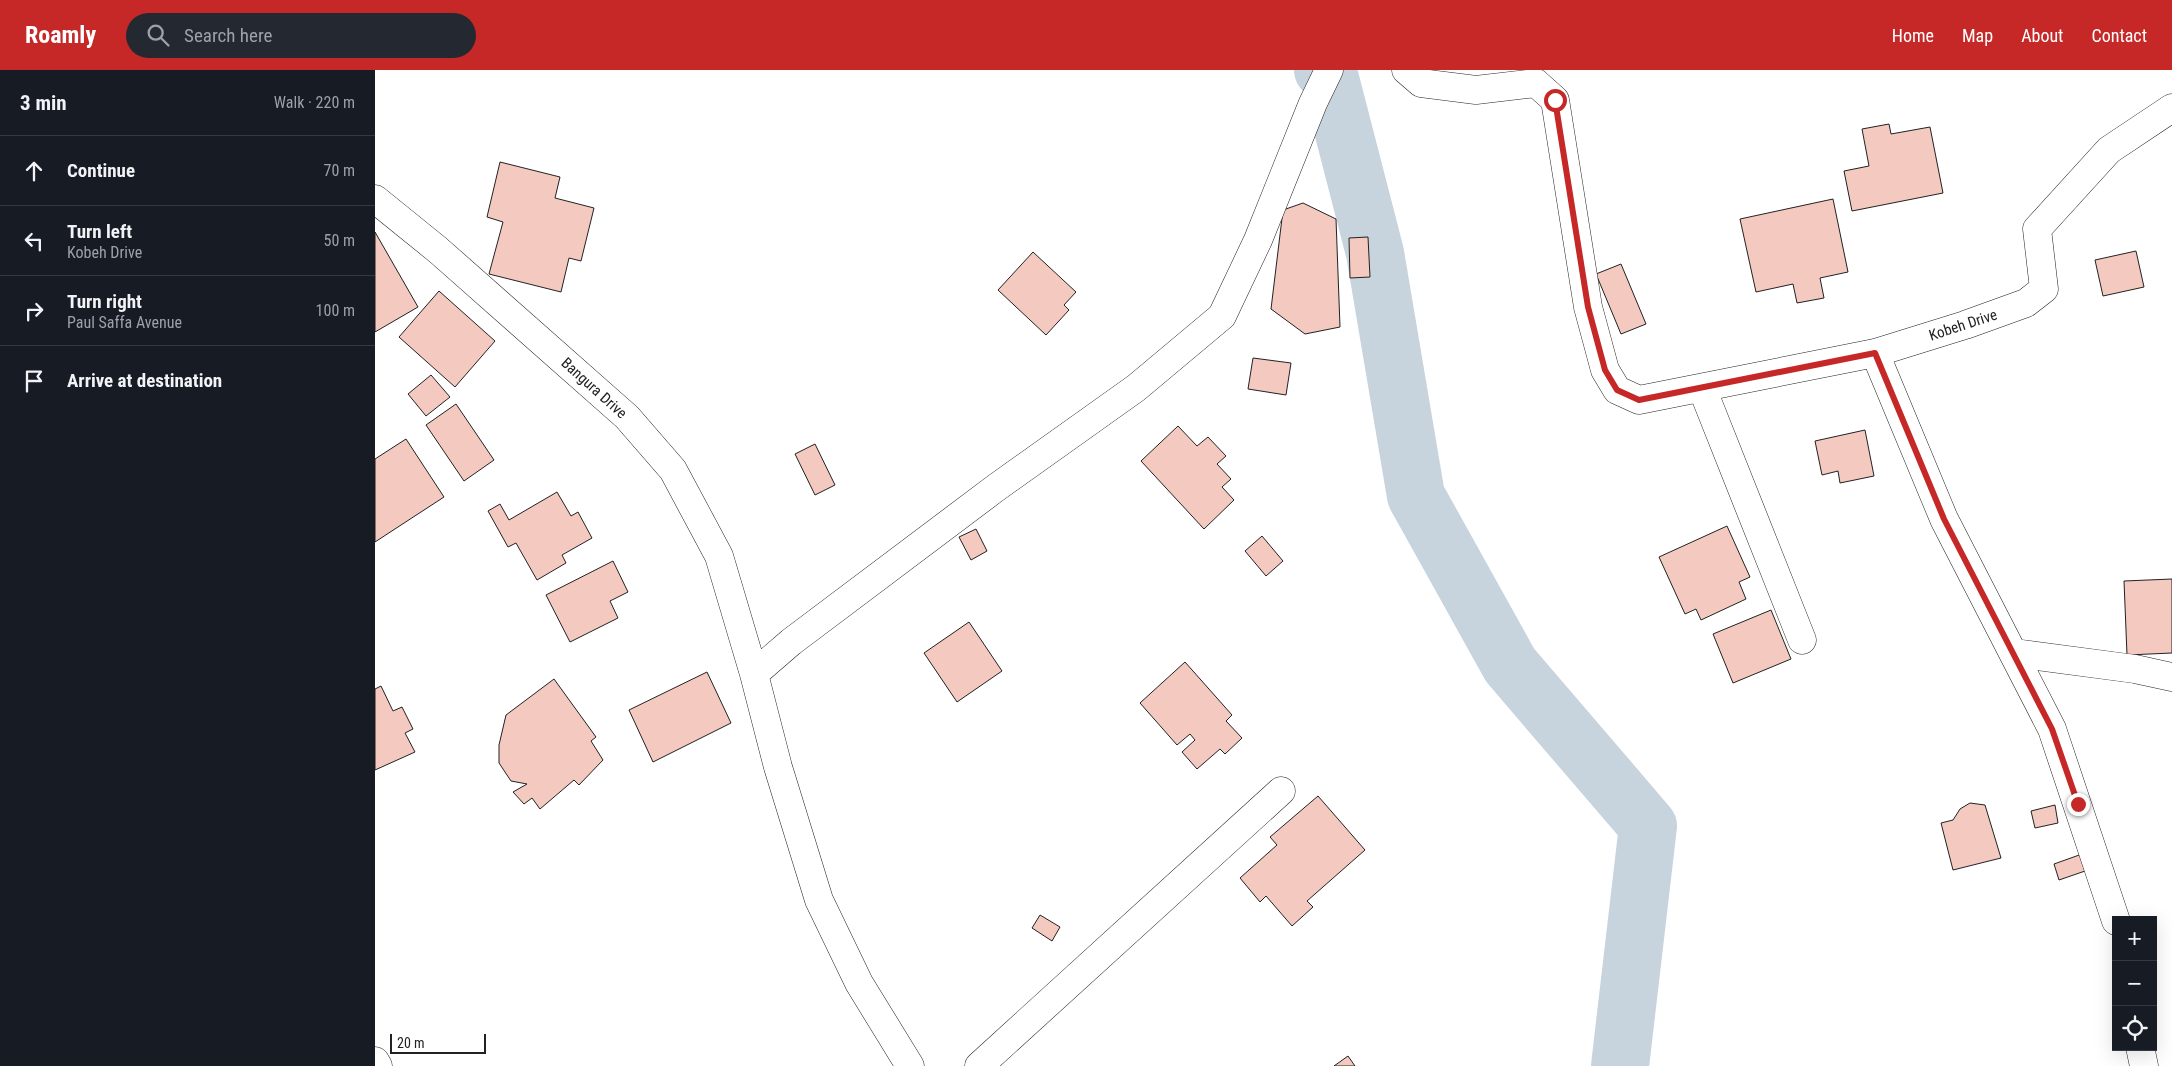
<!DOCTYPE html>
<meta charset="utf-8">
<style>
:root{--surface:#171b24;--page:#242831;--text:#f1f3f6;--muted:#9ea1a6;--line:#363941;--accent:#c62828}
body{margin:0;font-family:"Roboto Condensed",sans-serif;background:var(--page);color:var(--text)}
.controls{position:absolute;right:15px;bottom:15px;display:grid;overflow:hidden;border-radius:0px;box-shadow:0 5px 20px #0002}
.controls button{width:45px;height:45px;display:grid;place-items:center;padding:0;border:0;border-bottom:1px solid var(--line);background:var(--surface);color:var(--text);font:25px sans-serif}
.scale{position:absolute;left:15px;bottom:12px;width:96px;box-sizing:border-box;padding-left:5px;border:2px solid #222;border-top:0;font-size:14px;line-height:18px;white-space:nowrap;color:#222;-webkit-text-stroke:4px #fff;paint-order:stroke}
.stop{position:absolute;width:15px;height:15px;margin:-11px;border:4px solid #c62828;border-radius:50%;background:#fff}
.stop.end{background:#c62828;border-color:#fff;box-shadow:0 1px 5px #0008}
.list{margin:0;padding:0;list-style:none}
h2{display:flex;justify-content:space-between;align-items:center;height:65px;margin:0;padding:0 20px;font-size:21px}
h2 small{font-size:16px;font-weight:400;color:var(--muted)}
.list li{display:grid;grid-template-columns:32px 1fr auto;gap:15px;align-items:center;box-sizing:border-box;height:70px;padding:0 20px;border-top:1px solid var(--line)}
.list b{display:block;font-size:19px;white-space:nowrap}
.list p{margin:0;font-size:16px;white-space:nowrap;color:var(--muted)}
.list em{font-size:16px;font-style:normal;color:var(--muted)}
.icon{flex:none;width:28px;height:28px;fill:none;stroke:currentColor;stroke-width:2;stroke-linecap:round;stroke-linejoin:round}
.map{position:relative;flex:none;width:1797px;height:996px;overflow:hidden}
header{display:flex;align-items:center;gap:30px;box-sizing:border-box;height:70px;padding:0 25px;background:var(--accent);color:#fff}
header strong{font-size:24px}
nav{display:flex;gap:28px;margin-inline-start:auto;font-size:18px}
.search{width:350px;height:45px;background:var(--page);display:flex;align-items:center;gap:12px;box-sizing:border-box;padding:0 18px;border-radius:28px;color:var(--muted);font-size:19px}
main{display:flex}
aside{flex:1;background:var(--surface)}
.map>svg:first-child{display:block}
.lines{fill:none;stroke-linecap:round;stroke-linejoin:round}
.river{stroke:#c7d3dd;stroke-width:58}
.building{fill:#f3c9c0;stroke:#222}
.minor-casing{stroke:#222;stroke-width:29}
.minor{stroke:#fff;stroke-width:28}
.route{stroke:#c62828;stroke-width:6}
.labels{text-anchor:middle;stroke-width:4;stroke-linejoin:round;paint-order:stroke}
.street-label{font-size:15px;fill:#222;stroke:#fff}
</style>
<header>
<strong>Roamly</strong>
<div class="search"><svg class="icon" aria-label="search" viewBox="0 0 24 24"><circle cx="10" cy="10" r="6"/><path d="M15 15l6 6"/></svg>Search here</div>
<nav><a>Home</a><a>Map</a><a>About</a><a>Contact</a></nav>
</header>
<main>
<aside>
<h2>3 min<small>Walk · 220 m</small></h2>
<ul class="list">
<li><svg class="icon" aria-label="ahead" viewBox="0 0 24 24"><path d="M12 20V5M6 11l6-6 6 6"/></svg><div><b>Continue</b></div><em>70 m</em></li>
<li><svg class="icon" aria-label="left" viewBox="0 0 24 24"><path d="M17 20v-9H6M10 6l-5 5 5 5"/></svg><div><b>Turn left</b><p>Kobeh Drive</p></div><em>50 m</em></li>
<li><svg class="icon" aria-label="right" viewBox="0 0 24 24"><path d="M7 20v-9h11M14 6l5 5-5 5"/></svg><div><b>Turn right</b><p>Paul Saffa Avenue</p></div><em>100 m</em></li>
<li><svg class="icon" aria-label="arrive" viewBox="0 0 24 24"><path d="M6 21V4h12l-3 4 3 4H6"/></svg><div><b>Arrive at destination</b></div></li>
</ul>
</aside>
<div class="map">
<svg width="1797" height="996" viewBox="0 0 1797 996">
<rect width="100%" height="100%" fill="#fff"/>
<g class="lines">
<!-- river -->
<path class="river" d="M948,0L954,5L1000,183L1041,426L1135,595L1273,756L1245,996"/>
</g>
<!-- building -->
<path class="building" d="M1514,54L1516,64L1555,57L1568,123L1477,141L1469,101L1494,96L1487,59Z
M125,92L185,107L180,128L219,138L206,191L194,188L186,222L114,204L128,152L112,147Z
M1458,129L1473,202L1445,208L1449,228L1422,233L1418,214L1381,222L1365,149Z
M928,133L961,149L965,257L930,264L896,239L908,140Z
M0,162L43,237L0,262Z
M993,167L995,207L975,208L974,168Z
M1761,181L1769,217L1728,226L1720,190Z
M658,182L701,222L689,235L694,240L671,265L623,220Z
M1246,194L1271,254L1246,264L1221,204Z
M64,221L120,271L80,317L24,267Z
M878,288L916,293L911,325L873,319Z
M56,305L75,327L51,346L33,324Z
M81,334L119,390L89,411L51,355Z
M803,356L822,376L833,367L851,386L842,394L856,409L847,417L859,430L829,459L766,391Z
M1490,360L1499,406L1465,413L1463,401L1447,405L1440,371Z
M31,369L69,427L0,472V389Z
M440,374L460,415L440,425L420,384Z
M182,422L196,446L203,442L217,468L187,485L191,493L162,510L141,473L133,477L113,441L125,434L134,450Z
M1352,456L1375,507L1364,512L1371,529L1326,550L1321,539L1310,544L1284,487Z
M601,459L612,481L596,490L584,467Z
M887,466L908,491L891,506L870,481Z
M238,491L253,522L235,531L243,548L195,572L171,525Z
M1797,509V583L1752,585L1749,511Z
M1396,540L1416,589L1358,613L1338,564Z
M594,552L627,601L582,632L549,583Z
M810,592L857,645L851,651L867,668L850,684L845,679L822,699L807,682L820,670L815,664L802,675L765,633Z
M332,602L356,653L278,692L254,640Z
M179,609L221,667L216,671L228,690L204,715L199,710L165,739L157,728L149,734L138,722L152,714L136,711L124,693V675L131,645Z
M6,616L18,641L27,637L38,659L30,663L40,682L0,700V619Z
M943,726L990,780L932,831L938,837L917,856L891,826L885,832L865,808L902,775L895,767Z
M1595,733L1610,735L1626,788L1578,800L1566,753L1578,750L1585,739Z
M1680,735L1683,753L1660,758L1656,741Z
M1707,784L1713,800L1684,810L1679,794Z
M665,845L685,857L677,871L657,858Z
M973,986L980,996H959Z"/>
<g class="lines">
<defs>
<path id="minor" d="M1031,0L1046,13L1101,20L1161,13L1180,30L1213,237L1230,300L1242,320L1264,330L1500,283L1590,255L1651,233L1669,219L1662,159L1734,80L1797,38
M0,129L63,180L252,347L298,400L344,486L379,604L403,697L444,830L484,913L535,996
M1500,283L1569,449L1677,659L1741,851
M1327,318L1427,570
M1639,583L1760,599L1797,607
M379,604L416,572L622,417L761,318L847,246L883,170L938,33L954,0
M1765,977L1769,996
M0,991L3,996
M604,996L906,721"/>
</defs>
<!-- minor casing -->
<use href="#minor" class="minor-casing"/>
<!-- minor -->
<use href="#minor" class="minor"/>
</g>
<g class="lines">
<!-- route -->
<path class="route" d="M1180,30L1213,237L1230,300L1242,320L1264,330L1500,283L1569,449L1677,659L1703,734"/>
</g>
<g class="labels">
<!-- street labels -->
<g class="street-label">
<text transform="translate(1588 255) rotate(-18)" y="5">Kobeh Drive</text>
<text transform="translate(219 318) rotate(42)" y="5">Bangura Drive</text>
</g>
</g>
</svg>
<div class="controls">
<button>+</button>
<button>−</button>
<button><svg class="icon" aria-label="locate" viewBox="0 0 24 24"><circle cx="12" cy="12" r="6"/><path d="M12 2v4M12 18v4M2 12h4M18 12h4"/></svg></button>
</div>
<div class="scale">20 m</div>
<div class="stop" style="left:1180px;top:30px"></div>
<div class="stop end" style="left:1703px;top:734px"></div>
</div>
</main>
